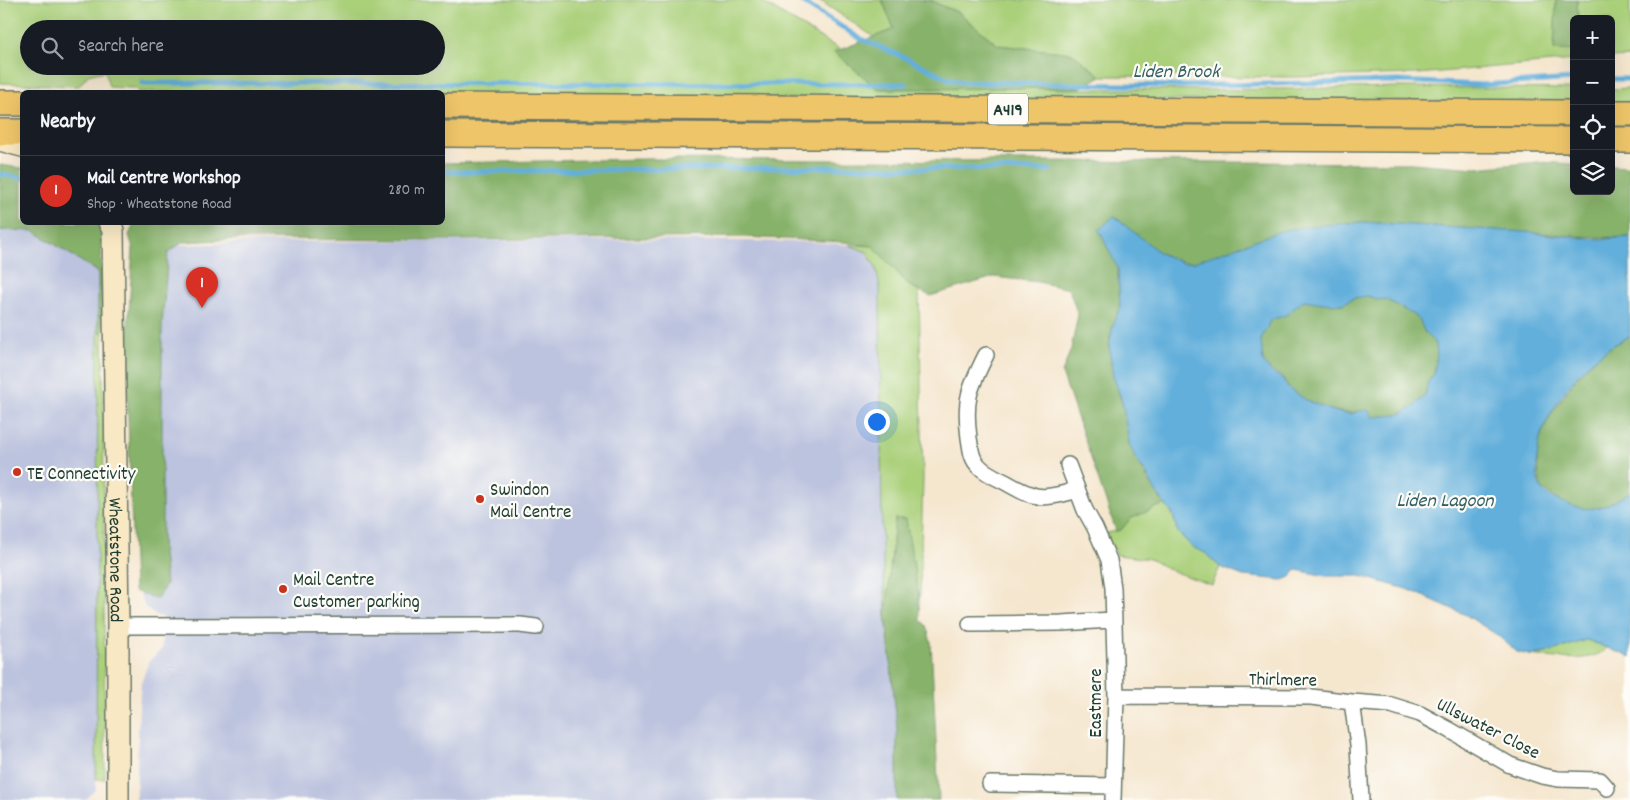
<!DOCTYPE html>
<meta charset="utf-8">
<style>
:root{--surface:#171b24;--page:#20242c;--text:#f1f3f6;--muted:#9ea1a6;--line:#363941;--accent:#d93025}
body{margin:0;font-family:Dekko,sans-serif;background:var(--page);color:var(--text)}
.controls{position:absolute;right:15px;top:15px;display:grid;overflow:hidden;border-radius:8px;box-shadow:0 5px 20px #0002}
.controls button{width:45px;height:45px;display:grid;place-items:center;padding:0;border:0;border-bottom:1px solid var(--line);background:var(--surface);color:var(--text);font:25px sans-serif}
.you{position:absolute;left:876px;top:421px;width:18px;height:18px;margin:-12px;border:4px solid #fff;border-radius:50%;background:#1a73e8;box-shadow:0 0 0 8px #1a73e833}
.badge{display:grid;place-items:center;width:32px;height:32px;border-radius:50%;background:var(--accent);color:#fff;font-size:16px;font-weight:700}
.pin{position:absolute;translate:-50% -41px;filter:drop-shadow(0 1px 2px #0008)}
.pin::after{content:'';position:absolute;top:26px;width:18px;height:15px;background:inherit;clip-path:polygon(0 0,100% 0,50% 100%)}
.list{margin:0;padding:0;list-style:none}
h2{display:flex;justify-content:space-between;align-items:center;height:65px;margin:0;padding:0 20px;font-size:21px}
h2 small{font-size:16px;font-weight:400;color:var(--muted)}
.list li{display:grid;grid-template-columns:32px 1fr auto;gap:15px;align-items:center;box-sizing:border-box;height:70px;padding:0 20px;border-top:1px solid var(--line)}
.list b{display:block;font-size:19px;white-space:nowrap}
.list p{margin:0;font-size:16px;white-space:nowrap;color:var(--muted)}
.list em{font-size:16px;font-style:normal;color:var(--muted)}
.icon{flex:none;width:28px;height:28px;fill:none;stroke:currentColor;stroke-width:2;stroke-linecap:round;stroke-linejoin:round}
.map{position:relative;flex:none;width:1630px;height:800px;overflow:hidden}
.search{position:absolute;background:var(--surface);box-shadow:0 5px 20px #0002;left:20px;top:20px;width:425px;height:55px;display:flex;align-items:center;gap:12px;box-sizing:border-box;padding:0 18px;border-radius:28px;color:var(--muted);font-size:19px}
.panel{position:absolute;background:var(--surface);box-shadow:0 5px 20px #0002;left:20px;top:90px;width:425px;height:135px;border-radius:8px}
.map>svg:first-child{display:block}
.industrial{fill:#bcc3de}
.green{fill:#aad07a;stroke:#648657;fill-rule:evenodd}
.forest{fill:#87b26a;stroke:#53784f}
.water{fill:#62afdb;stroke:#407688;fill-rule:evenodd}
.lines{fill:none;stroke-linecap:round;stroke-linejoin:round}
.stream{stroke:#62afdb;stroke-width:5}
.minor-casing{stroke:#6a786a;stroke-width:18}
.secondary-casing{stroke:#6a786a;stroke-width:24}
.trunk-casing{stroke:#6a786a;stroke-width:28}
.minor{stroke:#fff;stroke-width:15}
.secondary{stroke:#f8e8c3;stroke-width:21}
.trunk{stroke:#eec569;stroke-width:25}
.poi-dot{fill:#c8321e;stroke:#fdfcf7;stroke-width:2}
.labels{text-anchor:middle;stroke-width:4.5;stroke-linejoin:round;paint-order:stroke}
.shield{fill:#fdfcf7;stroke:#62766e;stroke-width:1}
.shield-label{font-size:18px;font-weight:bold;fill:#1f3d34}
.poi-label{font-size:19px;fill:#1f3d34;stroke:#fdfcf7;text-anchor:start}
.street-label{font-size:19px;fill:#1f3d34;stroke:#fdfcf7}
.water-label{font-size:20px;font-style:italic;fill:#335f66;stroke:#fdfcf7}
</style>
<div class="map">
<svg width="1630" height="800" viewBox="0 0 1630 800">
<rect width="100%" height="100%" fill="#fdfcf7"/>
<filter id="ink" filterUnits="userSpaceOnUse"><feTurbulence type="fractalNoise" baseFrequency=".02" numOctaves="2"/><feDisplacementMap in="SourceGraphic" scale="10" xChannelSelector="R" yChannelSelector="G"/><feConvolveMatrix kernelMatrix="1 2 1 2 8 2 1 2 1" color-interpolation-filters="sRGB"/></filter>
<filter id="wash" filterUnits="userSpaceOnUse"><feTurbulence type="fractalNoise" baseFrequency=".0096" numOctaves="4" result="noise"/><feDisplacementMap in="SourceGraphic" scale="20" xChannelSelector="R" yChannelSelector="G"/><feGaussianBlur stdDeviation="1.12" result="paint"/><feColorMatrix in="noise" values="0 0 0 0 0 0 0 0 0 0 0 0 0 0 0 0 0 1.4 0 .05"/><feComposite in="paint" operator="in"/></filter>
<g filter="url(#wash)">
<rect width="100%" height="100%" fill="#f5e6ce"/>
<!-- industrial -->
<path class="industrial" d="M0,230L34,231L98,272L96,790L85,800H0Z
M637,240L811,242L849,245L866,252L876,268L880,288L881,382L917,800H136L139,706L141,683L149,661L162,649V617L155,615L145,607L140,595L137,585L133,264L180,245L267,242Z"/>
<!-- green -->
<path class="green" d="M0,0H759L841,50L835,52L878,89L979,88L1217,90L1399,87L1574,89V102L443,97L442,92H139L135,88L109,87L105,71L88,75L79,86L0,83ZM29,29H436V66H29Z
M819,0H882L894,29L874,37Z
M929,0H1556L1554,49L1574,51V60L1418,74L1294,77L1101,76L1072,53L998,45L959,13Z
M1577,0H1630V57L1611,58V19H1578Z
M1630,88V102H1611V89Z
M443,116L1574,123V131L443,125Z
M849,245L873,246L909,285L919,291L923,477L920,594L919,599L913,560L895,519L886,615L882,545L880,288L876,268L867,252Z
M98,332H103L105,779H96Z
M1164,504L1173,515L1177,531L1192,547L1205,553L1220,567L1212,585L1172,571L1150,559L1117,555L1106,533L1121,530L1130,519Z
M1587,640L1607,648C1591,665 1551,657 1529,655L1542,654Z"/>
<!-- forest -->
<path class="forest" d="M882,0H929L959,13L998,45L1072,53L1101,76L1080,88L878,89L834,52L894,29Z
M1556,0H1577L1578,19H1574V51L1554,50Z
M646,159L1412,163L1476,168L1538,162L1574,164V191H1611V166L1630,167V237C1594,239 1559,234 1523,232C1470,229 1417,225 1364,222L1345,223L1194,262C1162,264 1138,235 1114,216L1120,307L1113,325L1110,337L1109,346L1112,371L1124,410L1129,443L1142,469L1146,473L1147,478L1164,504L1130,519L1121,530L1116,531L1062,373L1071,349L1078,315L1069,289L1038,282L994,277L930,296L909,285L873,246L844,242L745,237L450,240L241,239L183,242L168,252L162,325V542L166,584L157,599L134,591L126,357L133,248L129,235L135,222H442L443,163Z
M0,165L22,168V222L96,223L101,232L103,332H98V272L34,231L0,230Z
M1369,296L1377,300L1384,299L1393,303L1415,316L1420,321L1425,333L1436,344L1437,355L1434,374L1428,382L1425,396L1409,410L1397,415L1372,417L1358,411C1343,419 1299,400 1288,387C1286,384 1285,380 1282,377C1275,372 1265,370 1263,360C1262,354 1260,341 1262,337C1264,331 1268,326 1270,320L1286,315L1304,300L1322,303L1342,304L1354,298Z
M1630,336V492C1594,515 1577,515 1542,489C1537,472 1535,450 1542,433C1546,421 1554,410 1561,400C1581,369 1597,353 1630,336Z
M895,519H906L919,599L920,620L926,625L931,642L939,800H897V727L886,615Z"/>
<!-- water -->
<path class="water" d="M1114,216L1160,253L1183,263L1194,262L1281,231L1312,226L1364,222L1526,232L1574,237L1602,239L1630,237V336C1614,344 1599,354 1586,366C1573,378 1545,418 1541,435C1537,450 1534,474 1541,488C1545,496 1559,501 1567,504C1592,514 1608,506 1630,492V657L1587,640L1542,654L1529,655L1517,652L1497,635L1466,615L1410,590L1360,576H1325L1297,570L1294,572L1291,577L1282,580L1243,576L1220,567L1205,553L1192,547L1177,531L1173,515L1156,492L1146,473L1135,458L1129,443L1122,401L1113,376L1109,346L1113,325L1120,307L1118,269L1099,230ZM1369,296L1377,300L1384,299L1393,303L1415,316L1420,321L1425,333L1436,344L1437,355L1434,374L1428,382L1425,396L1409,410L1397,415L1372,417L1368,410L1358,411L1352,414L1336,412L1308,401L1288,388L1282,378L1272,373L1263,362L1261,339L1267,328L1270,320L1286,315L1304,300L1322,303L1342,304L1354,298Z"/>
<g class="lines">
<!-- stream -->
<path class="stream" d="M799,0L861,39L908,59L949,79L962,82L1178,86L1398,81L1481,85L1574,79
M1611,79H1630
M142,83L906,84
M442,172L837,167L1050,170
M0,174L22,178"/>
</g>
</g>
<g filter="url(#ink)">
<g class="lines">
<defs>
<path id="minor" d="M986,355C969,389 964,400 969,438C971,449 971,459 979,466C985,473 997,478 1005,482C1036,500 1043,500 1077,490
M1068,465L1085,510L1095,528L1109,560L1113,588L1116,696L1113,800
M970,624L1061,623L1112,620
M118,626L520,625L536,627
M1116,696L1311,697L1352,702L1358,745L1361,800
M1352,702L1391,705L1420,714L1448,729L1510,765L1542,776L1558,779L1600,780L1607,788
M990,784L1113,786"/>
<g id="secondary">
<path d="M0,140L22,146"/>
<path id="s1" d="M109,222L113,230L118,626V800"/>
</g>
<path id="trunk" d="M0,103H22
M442,106L1574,113
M1611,113H1630
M0,132H22
M442,134L1574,140
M1611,140H1630"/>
</defs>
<!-- minor casing -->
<use href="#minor" class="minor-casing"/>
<!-- secondary casing -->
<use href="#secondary" class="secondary-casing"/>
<!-- trunk casing -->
<use href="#trunk" class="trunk-casing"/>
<!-- minor -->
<use href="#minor" class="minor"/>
<!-- secondary -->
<use href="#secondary" class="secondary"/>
<!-- trunk -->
<use href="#trunk" class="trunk"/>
</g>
</g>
<!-- markers -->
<g class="poi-dot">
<circle cx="17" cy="472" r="5"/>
<circle cx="480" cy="499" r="5"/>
<circle cx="283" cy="589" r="5"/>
</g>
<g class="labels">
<!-- shield labels -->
<rect class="shield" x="988" y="93.5" width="40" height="31" rx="4"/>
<g class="shield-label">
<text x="1008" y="115">A419</text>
</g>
<!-- poi labels -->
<g class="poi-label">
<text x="27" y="479">TE Connectivity</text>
<text x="490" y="495">Swindon<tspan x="490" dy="22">Mail Centre</tspan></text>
<text x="293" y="585">Mail Centre<tspan x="293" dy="22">Customer parking</tspan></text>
</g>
<!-- street labels -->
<g class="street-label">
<text dy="7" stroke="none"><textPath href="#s1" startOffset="339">Wheatstone Road</textPath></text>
<text transform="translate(1283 678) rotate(1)" y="7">Thirlmere</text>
<text transform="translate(1094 703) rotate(-90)" y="7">Eastmere</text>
<text transform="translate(1489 727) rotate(27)" y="7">Ullswater Close</text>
</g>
<!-- water labels -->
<g class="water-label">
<text x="1176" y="77">Liden Brook</text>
<text x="1445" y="506">Liden Lagoon</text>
</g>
</g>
</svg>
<div class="controls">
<button>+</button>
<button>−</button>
<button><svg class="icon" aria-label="locate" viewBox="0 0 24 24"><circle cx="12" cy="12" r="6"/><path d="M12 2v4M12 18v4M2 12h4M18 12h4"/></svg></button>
<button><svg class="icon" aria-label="layers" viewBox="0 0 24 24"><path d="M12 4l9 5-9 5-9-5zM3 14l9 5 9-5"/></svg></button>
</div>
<div class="you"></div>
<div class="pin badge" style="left:202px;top:308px">1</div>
<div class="search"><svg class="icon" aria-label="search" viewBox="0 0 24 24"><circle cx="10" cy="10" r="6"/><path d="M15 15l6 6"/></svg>Search here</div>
<section class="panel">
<h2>Nearby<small></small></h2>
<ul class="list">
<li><span class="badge">1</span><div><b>Mail Centre Workshop</b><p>Shop · Wheatstone Road</p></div><em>280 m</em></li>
</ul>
</section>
</div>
